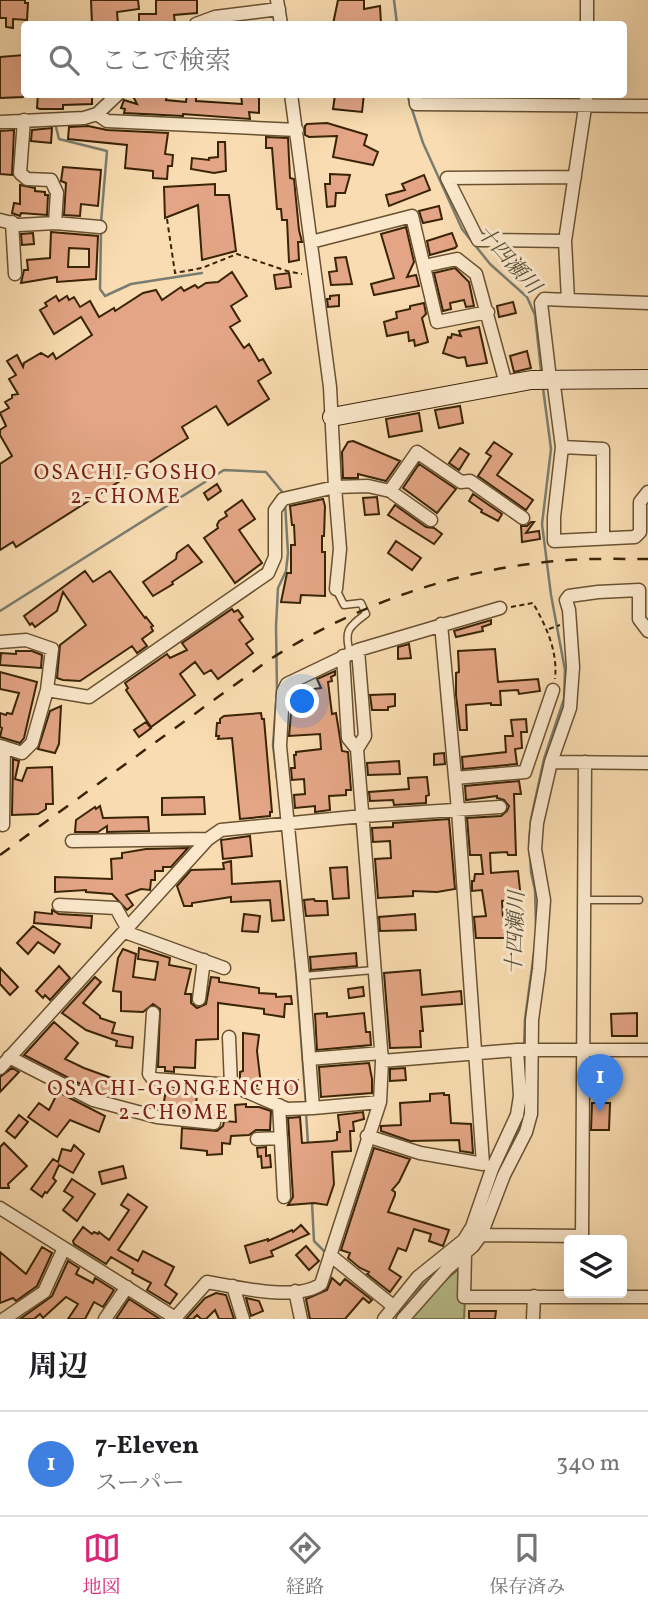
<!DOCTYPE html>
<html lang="ja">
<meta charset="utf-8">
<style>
:root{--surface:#fff;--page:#f2f2f2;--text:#202124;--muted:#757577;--line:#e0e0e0;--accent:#db2777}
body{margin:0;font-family:Vollkorn,"Noto Serif JP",serif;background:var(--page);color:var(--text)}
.controls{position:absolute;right:21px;bottom:21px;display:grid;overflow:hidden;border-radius:7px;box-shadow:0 7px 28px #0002}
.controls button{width:63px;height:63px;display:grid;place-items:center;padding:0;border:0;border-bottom:2px solid var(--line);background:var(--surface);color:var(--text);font:35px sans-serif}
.you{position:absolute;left:303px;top:702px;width:24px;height:24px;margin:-18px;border:5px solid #fff;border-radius:50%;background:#1a73e8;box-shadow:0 0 0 10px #1a73e833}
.badge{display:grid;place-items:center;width:46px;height:46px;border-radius:50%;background:var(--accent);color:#fff;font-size:23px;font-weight:700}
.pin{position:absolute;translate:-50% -58px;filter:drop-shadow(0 2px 4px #0008)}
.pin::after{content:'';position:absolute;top:37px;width:24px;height:21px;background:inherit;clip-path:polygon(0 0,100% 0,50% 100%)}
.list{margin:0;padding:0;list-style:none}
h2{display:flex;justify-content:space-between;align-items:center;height:91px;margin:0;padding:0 28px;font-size:30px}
h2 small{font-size:23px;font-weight:400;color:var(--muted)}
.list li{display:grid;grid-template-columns:46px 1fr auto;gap:21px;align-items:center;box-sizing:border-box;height:105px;padding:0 28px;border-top:2px solid var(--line)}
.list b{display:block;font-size:26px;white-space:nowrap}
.list p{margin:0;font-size:23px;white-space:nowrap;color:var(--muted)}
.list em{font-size:23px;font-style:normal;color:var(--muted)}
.icon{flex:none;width:38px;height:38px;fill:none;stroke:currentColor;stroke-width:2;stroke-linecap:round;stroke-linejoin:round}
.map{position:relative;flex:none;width:648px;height:1319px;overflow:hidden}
.search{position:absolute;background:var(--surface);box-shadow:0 7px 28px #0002;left:21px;right:21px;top:21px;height:77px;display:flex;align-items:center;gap:18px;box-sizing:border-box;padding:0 24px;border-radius:7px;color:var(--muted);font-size:26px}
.sheet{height:196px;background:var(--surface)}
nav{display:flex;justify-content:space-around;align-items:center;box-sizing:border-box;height:98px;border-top:2px solid var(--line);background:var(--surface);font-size:19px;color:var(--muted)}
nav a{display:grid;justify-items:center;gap:4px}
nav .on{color:var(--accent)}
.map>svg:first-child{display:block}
.green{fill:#bac18e;stroke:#7a724a;stroke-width:2}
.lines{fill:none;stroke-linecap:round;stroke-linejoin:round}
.stream{stroke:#797d71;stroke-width:2.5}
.building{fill:#e3a585;stroke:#392406;stroke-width:2;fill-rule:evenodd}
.lane-casing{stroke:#695231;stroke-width:9}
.street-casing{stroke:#695231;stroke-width:15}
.secondary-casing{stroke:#392406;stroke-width:20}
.path{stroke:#392406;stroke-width:2;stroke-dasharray:5 3.5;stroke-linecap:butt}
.lane{stroke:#fbe8cc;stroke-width:6}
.street{stroke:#fbe8cc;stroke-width:12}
.secondary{stroke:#fbe8cc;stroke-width:18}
.rail{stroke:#392406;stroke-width:2.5;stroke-dasharray:12 12;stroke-linecap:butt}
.labels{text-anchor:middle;stroke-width:6;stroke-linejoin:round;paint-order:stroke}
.water-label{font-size:21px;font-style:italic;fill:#59513b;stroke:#fbe8cc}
.neighbourhood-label{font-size:21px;letter-spacing:2px;fill:#7a1f14;stroke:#fbe8cc}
</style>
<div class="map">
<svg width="648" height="1319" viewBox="0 0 648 1319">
<rect width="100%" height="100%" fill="#f9dcb1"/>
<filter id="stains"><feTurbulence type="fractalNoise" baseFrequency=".00286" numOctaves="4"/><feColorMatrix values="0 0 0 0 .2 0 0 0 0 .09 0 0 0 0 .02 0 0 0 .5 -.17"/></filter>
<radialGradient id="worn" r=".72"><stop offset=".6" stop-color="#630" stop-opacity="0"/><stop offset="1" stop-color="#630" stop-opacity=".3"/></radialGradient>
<!-- green -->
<path class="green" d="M467,1262L464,1319H412L424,1298Z"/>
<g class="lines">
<!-- stream -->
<path class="stream" d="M394,0L397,24
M407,94L423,143L462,229L490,264L527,297L535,315L541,370
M56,127L59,139L107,151L101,222
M101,232L100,289L105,296L131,284L202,273
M0,611L224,470L266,472L283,493
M277,778L273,745L277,690L276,626L278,588L286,571L288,553L285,503
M536,925L535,890L531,872L529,842L531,819L544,759L564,699L565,670L551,595L542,524L551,449L543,388
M294,944L306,1105
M524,1047L525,1019L534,953
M525,1054V1078
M306,1112L308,1144
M497,1177C505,1151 523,1130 525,1103
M312,1203L314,1241L327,1254
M396,1319L409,1298L442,1267"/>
</g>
<!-- building -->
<path class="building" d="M0,0H25V3H28L27,20L13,19V28L6,27V18H0Z
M91,0H138L139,9L117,12L118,24H92Z
M156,0H197V13L174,15L175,24H139V14H156Z
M338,0H364V9L380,6L381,24H333Z
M24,55L23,97L0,98V57Z
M38,94H92V104L63,105V109H40L37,108Z
M132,94H167L166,100L186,102L187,94H196V101L242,104L241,94H259V113L249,112L250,119L183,114V116L124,113L125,109L121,108L124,100L137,104Z
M364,94L362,112L333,109L335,95Z
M327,123L367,135L364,145L378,152L373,165L333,157L337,136L309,137L305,135V126L307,124Z
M88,126L107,130L168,133L165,154L173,155L172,166H168L167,179L153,178V171L125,168L127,145L68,139L69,127Z
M52,128L51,143L31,141L32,130Z
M14,130L12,175L0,174V131Z
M266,137L288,138L290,178L294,179L299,230L302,242H298L299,260L289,262L287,220H282L281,209H277L272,148H266Z
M218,142H225L226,171L214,173L191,169L192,158L209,160V158L218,157Z
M63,167L101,170L98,206L81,204L80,216L64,215L66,183L61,181Z
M330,174L350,175L345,193H336L335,206L327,207L325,184H330Z
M424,175L430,190L389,206L386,195L405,190L402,184Z
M215,184V195H229L236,251L202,260L198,205L165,218L164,187Z
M20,185L35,188V191L45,192V195H48L47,215L21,213L20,216L12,213L14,203L20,204Z
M439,206L442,219L423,223L419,211Z
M406,227L414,262L407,277L416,275L419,286L374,295L371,284L394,278L381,234Z
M51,232L98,236L96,279L57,282V277L21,283L24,270H28L27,260L50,258ZM69,248L89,249V267H68Z
M33,233L34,244L22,245L21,234Z
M452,233L457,246L455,248L430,255L427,241Z
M346,257L352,284L331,285L329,272L337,271L335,258Z
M455,268L469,282L474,306L466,307L464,300L450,303L451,309L443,311L434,273Z
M232,272L247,296L231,306L240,321L230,327L244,348L249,344L259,361L263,359L271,373L258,381L269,399L228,425L216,406L182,427L188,438L16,547L13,542L0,550V464L12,456L0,435V430L6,426L0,413L9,408L5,402L12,398V395L18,394L9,379L16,375L7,361L17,355L23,367L24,363L41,353L48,357L53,353L56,359L92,335L81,317L54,334L40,310L47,306L45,303L56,296L59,301L67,296L69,300L74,297L80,307L90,301L99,317L114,308L115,311L143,293L156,290L162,300L181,287L184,291L195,285L198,288L206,283L218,282Z
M289,273L291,287L276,289L274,275Z
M339,295V306L328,307L327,299H330V296Z
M513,302L516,313L499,317L497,306Z
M424,303L426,314L422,318L428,342L415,346L414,340L409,341L408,332L387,336L384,322L397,318L396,312L410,309V306Z
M479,327L487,363L467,366L465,357L458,358L443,353L448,337L451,338L452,334L461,336L459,331Z
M527,351L531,368L514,372L510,356Z
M460,406L463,423L439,428L435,410Z
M419,413L422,431L389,437L386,419Z
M353,441L400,461L386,481L358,474V478H343L342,452L348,442Z
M494,442L512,454L497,475L533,500L526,510L478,476L491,456L486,453Z
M460,448L469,454L459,470L449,463Z
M419,464L456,489L437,513L403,488Z
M217,484L221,491L208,500L204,493Z
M473,494L502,514L498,521L481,512L482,510L469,501Z
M377,497L379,514L365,515L363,498Z
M323,499L325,506L324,536H322V552H325V596L301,595L300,603L281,602L287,573H291V545H295L294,525H292L290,506Z
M242,500L255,519L239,530L262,563L235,583L204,538L218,528L217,525L219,521L227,516L225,512Z
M395,505L426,527L434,528L442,534L434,544L388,515Z
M531,522H534L526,533L539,531L540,539L522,542L521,526H527Z
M396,541L421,558L412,570L388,553Z
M188,545L202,562L172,582L173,584L153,596L143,582L176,559L177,553Z
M85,571L93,582L110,571L145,618L146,617L153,626L151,627L153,631L142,639L147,646L137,653L132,646L80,681L63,680L57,678L60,645L86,625L63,592L57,611L35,627L32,623L30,625L24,616Z
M232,609L234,612L238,610L243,617L239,620L253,639L246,644L253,653L218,679L211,670L204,674L195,662L180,674L195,695L151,727L126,690L128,688L125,683L167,654L170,658L187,650L182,643Z
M491,620V624L482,627L483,631L456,637L454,631Z
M409,644L411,658L398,659V647Z
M495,649L498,682L538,679L540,691L519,694L518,690L500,691L501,705H491V703L466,705L467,730H460L456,695V673L459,672L458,651Z
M16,651H32L42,655L41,668L0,665L1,653L16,654Z
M335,671V675L331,677L332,681L328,682L332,714L336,713L342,751L348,752L351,790H346V795L329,796L330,810L315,812V806L295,808L294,795L305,794L304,779L292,780L291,768H295L294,755H296V752L321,749L320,734L289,736L293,692L321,688L317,679Z
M0,672L37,682L24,738L20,743L0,737L2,728L0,727V713L6,715L7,713L12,714L19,693L0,689Z
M395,694V706L388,707V710H372L370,695Z
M61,706L59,744L55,753L38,749L50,711Z
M261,713L262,719H264L272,812H270V816L240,819L232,738L218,739L219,736H216L217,723H220V719L224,716Z
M526,719L527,732H521L522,748L515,749L517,764L463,769L462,757L506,752L505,736H513L511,720Z
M146,722L151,728L139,737L134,730Z
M444,753L445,764L434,765V754Z
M13,759L19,761L15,779L22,781L27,768L52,767L53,804H46V809L38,814L12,815Z
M399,761L400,774L368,775L367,763Z
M427,777L429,795L426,796V803L394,805L393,800L370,801L369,792L409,789L408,778Z
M519,781L521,794H514L516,855H508L507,852L490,853L491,873L518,871L521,899L502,901L503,919L519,917L521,938H476L474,917L486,916L482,890L472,891V881H474L475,874H483L481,855H470L467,818L501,816L507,811L509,806L504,800L497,798V796L466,800L465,786Z
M204,797L205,814L162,815V798Z
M100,806L103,818L148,817L149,831L107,832V826L98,832H75L76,820L95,807L96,809Z
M449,819L455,889L437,892L413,891V896L378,898L375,859L391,858L390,841L373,842L372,828L393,827V823Z
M250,836L252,856L223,859L221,840Z
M188,848L171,867H163V871H155V880H151L150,890L141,889L126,895L133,905L127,910L112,894L86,892V890L55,892V877L112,879L111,859L122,858V853L146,849Z
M231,861L232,884L280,881L284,920L272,921L270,900L231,902V897L192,903V906H184L177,886L191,870L224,869L223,863Z
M347,867L349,898L333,899L330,868Z
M314,899L315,901H327L328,915L306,916L304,900Z
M52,910L59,914L92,916L91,928L34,923L35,912L52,914Z
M244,914L260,916L258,932L242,931Z
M415,914L416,930L380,931L379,917Z
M33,926L60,944L54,953L38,942L28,954L17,943Z
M139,948L170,958L169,965L191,969L185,994H191V1003L197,1008L206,1004L211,977L219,978V982L259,988V993L276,994V997L291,996L292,1004H285L284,1017L264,1014V1009L218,1003V1039L196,1040L195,1068L174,1067V1072L165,1071V1067H158L160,1009L153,1004L143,1012L121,1011V992L113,991L118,958L123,949L136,954L133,977L155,980L158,962L138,959Z
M356,953L357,966L311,970L310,957Z
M59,966L70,978L50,1000L45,995L43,998L36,991Z
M0,968L18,987L10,995L0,984Z
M420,970L422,995L461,991L462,1004L421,1007L423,1031H420L421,1047L390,1048L384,973Z
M95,977L101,982L83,1003L100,1016V1018L115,1023L112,1033L133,1037L132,1048L116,1046L117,1041L86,1030L62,1013Z
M363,987L364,996L349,998L348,989Z
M327,1013V1017L364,1013L366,1032H370L371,1045L317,1050L315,1014Z
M637,1013V1036H612L611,1014Z
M54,1022L78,1043L65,1059L84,1068L114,1079L110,1095L96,1092L24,1055Z
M243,1033L259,1035L257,1051L261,1085L255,1086L240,1080V1072L243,1071Z
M369,1063L372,1079V1093L321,1097L319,1067Z
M12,1068L19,1072L0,1092V1077Z
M405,1068L406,1080L390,1081V1069Z
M298,1080L299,1091L284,1092V1081Z
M166,1090L197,1094L196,1104L199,1105L198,1113L163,1107Z
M58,1092L105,1116L99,1132L70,1120L57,1137L28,1117L39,1103L49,1110Z
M444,1093V1095H449L451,1123L471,1124L473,1153L460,1151L459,1140L410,1141L381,1131V1126L401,1125L400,1103L430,1101V1094Z
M592,1103H610L609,1130H591Z
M246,1104V1107H259L271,1111L270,1130H256L249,1135L231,1136L230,1144L222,1143V1154L207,1155V1151L181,1148L182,1128L217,1131L223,1126L224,1121L236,1122L235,1105Z
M363,1112L364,1119L353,1122L354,1131H350L351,1151L332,1152L334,1184L327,1205L314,1203L288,1205L293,1197L288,1118L300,1117L302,1143L332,1141L337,1140V1132H340L338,1115Z
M19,1115L28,1122L15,1138L6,1131Z
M4,1143L27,1166L8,1184L9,1188H0V1147Z
M74,1145L84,1154L73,1173L59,1165L53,1178L56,1181L47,1193L45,1192L42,1197L31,1189L53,1159L58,1162L62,1149L71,1151Z
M266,1147V1156L270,1155L271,1167L262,1168L261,1156L258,1157L257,1148Z
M374,1148L410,1159L399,1182L392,1190L395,1192V1195L388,1212L449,1230L443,1246L429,1241L431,1234L414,1229L406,1251L398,1248L389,1269L401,1277L390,1292L367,1274L369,1272L360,1268L348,1258L350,1253L341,1250Z
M123,1166L126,1178L102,1184L99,1172Z
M72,1179L95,1194L77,1221L63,1210L73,1197L64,1191Z
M128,1194L147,1207L118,1250L138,1261L143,1251L174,1267L165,1285L177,1294L170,1304L147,1290L151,1283L132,1273L133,1270L111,1257L106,1264L74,1244L73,1241L83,1227L92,1234L94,1232L98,1234L99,1232L109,1240L129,1210L121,1205Z
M301,1225L309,1234L271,1251L273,1256L250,1263L245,1246L268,1239V1241L292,1230L293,1232Z
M306,1246L319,1261L309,1270L296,1255Z
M42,1247L52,1253L37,1286L16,1301L13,1298L0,1303V1252L26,1274Z
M68,1261L79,1268L76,1274L93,1283L95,1278L114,1290L103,1307L94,1302L85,1319H68L78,1304L66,1297L43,1318L40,1314L34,1319H20L52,1296Z
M332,1278L340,1285L345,1279L372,1300L369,1303L363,1298L345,1319H310L306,1299L327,1290Z
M216,1293L226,1295L234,1319H219L215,1310L206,1319H201L197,1315L193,1319H186L205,1298Z
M246,1298L259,1301L263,1311L251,1316Z
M129,1299L160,1319H116Z
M469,1311H496L495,1319H469Z"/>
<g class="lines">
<defs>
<path id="lane" d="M336,589L344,605L361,603L366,614C348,627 344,631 350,653
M584,900H639
M303,976L374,970"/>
<path id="street" d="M277,0L281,24
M196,24L215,17L279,9
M587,24V0
M415,94L416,104L648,106
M587,94L565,241L568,300L648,303
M97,114L107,121L297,130
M24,120L20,173L27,179L51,180L57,193L55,223
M0,122L84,118L97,114L118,94
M0,220L19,225L55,223L100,227
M12,222L15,274
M565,241L478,240L447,178L575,177
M311,242L412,216L437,322L488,312
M424,266L457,259L476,274L506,384
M553,378L562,447L554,517V541L635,537L640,532V502L648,492
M550,379L541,303L544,299L568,300
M562,447L603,449V537
M390,491L417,452L461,482L470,481L523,518
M336,589L340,549L335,487L368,486L390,491L431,520
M0,642L26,640L52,649L47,690
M0,746L22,753L32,743L47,690L89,697L268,573L275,557V510L283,499L335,487L330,387L291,94
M357,749L365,736L358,650
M551,762L648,763
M455,778L525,772L553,690
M3,825L4,747
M72,841L208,839
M59,905L116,908L127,928
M125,932L224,968
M199,999L204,960
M153,1013L149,1074L153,1079L231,1085L287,1109L313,1108
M229,1037L231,1085
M9,1057L93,1100L157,1117L214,1123
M309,1059L381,1053
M382,1061L517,1050H648
M0,1068L208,839L221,830L363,816L500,807
M380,1102L313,1108L303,976L280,746L283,692L287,684L358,650L500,608
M279,1105L284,1197
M367,1136L420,1153L483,1164L458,810L441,624
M257,1139L281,1138
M0,1208L177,1319
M481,1235L582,1236
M582,1240L585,762
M465,1254L464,1297H648
M330,1255L393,1306
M233,1286L243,1319
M295,1291L301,1319
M176,1317L207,1282C236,1287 296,1302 321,1284L380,1102L382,1061L357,749L348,738L343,656
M4,1319L44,1292L64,1248
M105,1319L127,1287
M384,1319L418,1277L464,1240L472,1227L492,1169L517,1115L520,1096L517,1050
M403,1319L447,1269L473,1246L481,1235L504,1175L526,1132L531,1114L532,1020L539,969L544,900L535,849L537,823L551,762L570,708L573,667L569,610L566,600L569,596L598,592L639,590V619L648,631
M533,1319L534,1296"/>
<path id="secondary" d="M332,417L531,380L648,379"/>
</defs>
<!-- lane casing -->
<use href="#lane" class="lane-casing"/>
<!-- street casing -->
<use href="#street" class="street-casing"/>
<!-- secondary casing -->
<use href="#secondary" class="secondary-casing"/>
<!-- path -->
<path class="path" d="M167,219L175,273L202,268L237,254L287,271L302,274
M511,607L533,603C546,626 558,651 555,679
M549,629L560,625"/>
<!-- lane -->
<use href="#lane" class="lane"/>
<!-- street -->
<use href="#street" class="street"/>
<!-- secondary -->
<use href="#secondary" class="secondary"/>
<!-- rail -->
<path class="rail" d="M0,855L269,660C355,605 454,570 556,561C587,558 618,559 648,559"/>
</g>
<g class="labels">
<!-- water labels -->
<g class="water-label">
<text transform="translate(509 259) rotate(48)" y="7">十四瀬川</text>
<text transform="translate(515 933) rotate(-88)" y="7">十四瀬川</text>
</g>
<!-- neighbourhood labels -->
<g class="neighbourhood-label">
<text x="126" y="479">OSACHI-GOSHO<tspan x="126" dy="24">2-CHOME</tspan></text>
<text x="174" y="1095">OSACHI-GONGENCHO<tspan x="174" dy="24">2-CHOME</tspan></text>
</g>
</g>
<rect width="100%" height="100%" filter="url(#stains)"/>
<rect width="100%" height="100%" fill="url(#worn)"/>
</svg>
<div class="controls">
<button><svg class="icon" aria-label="layers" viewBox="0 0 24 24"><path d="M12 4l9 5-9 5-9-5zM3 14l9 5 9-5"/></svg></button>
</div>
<div class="you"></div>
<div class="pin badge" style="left:600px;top:1112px;background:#3f7fe0">1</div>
<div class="search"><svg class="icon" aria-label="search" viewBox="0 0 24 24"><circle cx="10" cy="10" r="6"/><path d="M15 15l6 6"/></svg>ここで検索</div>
</div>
<section class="sheet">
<h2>周辺<small></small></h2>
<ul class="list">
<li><span class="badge" style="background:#3f7fe0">1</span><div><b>7-Eleven</b><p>スーパー</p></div><em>340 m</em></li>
</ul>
</section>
<nav>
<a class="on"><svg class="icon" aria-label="map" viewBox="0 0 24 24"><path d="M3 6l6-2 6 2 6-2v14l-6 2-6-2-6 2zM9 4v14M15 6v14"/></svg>地図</a>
<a><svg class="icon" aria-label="directions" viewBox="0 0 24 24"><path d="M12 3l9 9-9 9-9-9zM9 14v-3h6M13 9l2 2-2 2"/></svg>経路</a>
<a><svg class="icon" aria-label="saved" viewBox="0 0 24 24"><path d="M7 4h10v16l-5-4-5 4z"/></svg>保存済み</a>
</nav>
